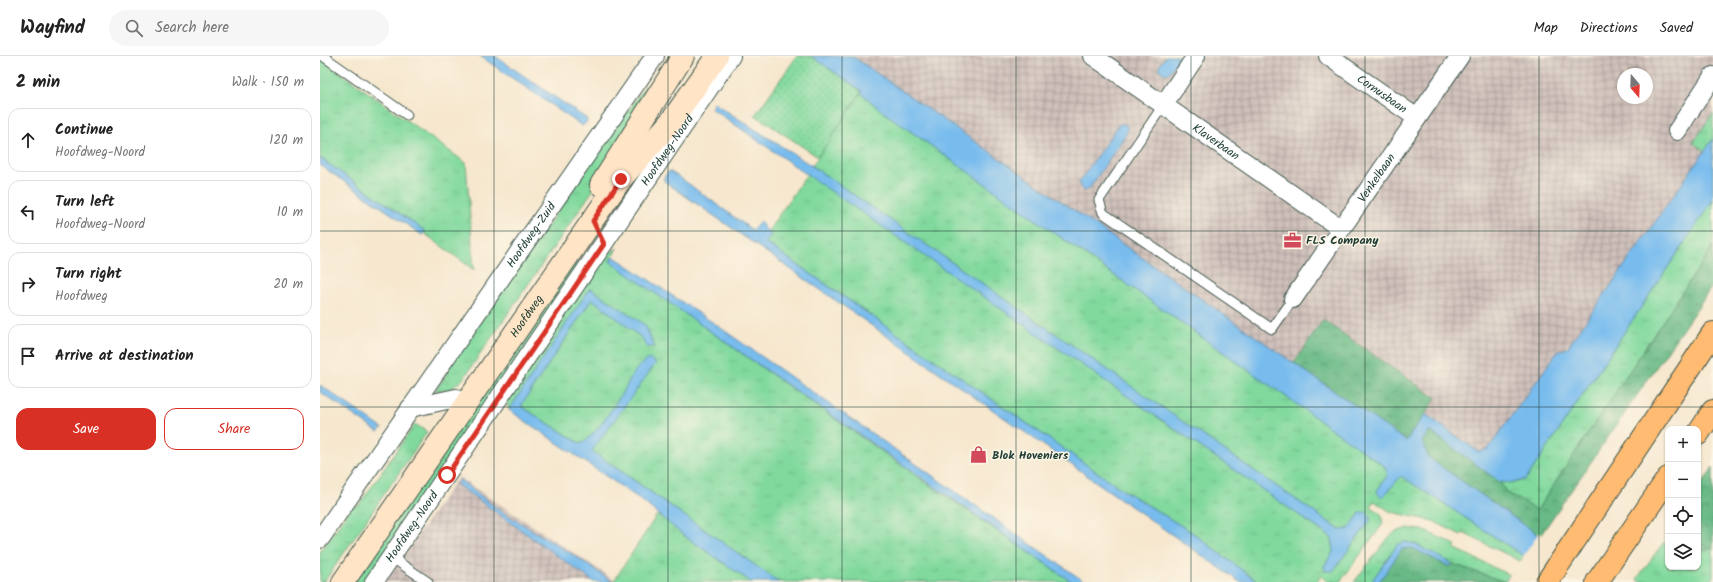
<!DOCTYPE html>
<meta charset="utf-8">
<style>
:root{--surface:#fff;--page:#f6f6f6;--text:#222;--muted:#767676;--line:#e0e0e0;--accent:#d93025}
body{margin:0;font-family:Kalam,sans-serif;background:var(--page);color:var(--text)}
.controls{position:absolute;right:12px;bottom:12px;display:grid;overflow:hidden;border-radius:8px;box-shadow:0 1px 3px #0004}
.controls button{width:36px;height:36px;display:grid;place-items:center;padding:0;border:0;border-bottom:1px solid var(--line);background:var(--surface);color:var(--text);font:20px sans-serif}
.compass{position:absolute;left:1297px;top:12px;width:36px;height:36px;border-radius:50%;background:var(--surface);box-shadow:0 1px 3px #0004;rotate:161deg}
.stop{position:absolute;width:12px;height:12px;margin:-9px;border:3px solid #d93025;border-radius:50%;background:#fff}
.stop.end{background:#d93025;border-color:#fff;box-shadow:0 1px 4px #0008}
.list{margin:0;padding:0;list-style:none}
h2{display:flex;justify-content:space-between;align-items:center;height:52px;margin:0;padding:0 16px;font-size:17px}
h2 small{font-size:13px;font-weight:400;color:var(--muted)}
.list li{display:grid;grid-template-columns:26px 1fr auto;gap:12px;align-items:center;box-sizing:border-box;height:64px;margin:0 8px 8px;padding:0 8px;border:1px solid var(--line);border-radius:12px}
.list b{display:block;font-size:15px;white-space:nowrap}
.list p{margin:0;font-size:13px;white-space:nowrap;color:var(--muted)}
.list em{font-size:13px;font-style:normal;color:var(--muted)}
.actions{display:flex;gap:8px;padding:12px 16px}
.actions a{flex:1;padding:9px 0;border:1px solid var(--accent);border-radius:12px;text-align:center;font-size:14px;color:var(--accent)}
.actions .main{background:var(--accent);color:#fff}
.icon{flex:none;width:22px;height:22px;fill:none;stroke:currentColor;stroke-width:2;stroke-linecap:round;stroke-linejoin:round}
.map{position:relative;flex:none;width:1393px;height:526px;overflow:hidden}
header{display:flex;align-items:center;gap:24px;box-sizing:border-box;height:56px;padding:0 20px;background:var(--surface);border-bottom:1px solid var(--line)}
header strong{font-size:19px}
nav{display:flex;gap:22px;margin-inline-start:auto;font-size:14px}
.search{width:280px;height:36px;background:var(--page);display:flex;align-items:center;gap:10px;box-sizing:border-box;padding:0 14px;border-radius:22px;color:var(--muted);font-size:15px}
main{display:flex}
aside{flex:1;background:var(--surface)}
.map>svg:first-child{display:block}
.industrial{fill:url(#industrial-grid);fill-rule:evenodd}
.grass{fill:url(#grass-tufts);stroke:#508b69}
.forest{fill:url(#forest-crowns);stroke:#447b5c}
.garden{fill:url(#garden-dots);stroke:#508b69}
.water{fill:#78bcee;stroke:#4c7c91}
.pier{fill:#f6e7ce}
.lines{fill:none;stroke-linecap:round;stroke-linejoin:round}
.service-casing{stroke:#3f564b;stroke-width:11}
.minor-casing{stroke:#3f564b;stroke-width:20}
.secondary-casing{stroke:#3f564b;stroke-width:24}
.motorway-casing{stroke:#3f564b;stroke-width:24}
.service{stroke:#fff;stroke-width:9}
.minor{stroke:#fff;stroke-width:18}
.secondary{stroke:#ffe4c6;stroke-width:22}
.motorway{stroke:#ffbb71;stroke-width:22}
.route{stroke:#d93025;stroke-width:5}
.grid{fill:none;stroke:#1f3d34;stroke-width:1;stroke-opacity:0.55}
.labels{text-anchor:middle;stroke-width:3;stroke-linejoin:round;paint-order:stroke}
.street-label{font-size:12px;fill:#1f3d34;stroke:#fcf5e5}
.poi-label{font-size:12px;font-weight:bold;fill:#1f3d34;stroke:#fcf5e5;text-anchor:start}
</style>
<header>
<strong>Wayfind</strong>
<div class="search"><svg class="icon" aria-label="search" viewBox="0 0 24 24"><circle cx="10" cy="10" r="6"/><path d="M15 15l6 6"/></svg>Search here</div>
<nav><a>Map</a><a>Directions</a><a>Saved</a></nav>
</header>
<main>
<aside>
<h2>2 min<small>Walk · 150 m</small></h2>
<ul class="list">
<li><svg class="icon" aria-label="ahead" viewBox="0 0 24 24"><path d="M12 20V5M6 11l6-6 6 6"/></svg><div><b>Continue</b><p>Hoofdweg-Noord</p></div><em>120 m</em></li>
<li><svg class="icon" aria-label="left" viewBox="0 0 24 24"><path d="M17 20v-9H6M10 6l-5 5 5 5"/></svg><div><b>Turn left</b><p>Hoofdweg-Noord</p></div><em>10 m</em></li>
<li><svg class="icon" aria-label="right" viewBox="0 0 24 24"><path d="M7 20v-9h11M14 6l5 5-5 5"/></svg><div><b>Turn right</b><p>Hoofdweg</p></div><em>20 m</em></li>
<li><svg class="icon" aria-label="arrive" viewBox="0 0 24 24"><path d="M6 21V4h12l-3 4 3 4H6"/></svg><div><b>Arrive at destination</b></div></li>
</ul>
<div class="actions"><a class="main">Save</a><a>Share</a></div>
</aside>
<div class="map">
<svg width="1393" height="526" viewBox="0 0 1393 526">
<defs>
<pattern id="industrial-grid" width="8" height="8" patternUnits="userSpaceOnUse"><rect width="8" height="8" fill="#cfc0ba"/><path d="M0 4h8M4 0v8" fill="none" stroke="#a79d98"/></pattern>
<pattern id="grass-tufts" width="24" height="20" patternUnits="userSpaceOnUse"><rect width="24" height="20" fill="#81d99e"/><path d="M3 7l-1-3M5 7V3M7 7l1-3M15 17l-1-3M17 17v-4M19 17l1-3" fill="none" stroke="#6fbb89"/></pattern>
<pattern id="forest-crowns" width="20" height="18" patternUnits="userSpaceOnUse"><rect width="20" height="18" fill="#68b985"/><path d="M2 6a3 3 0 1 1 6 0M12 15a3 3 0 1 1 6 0" fill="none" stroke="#55986e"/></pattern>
<pattern id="garden-dots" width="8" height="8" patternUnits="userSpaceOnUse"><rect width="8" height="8" fill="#81d99e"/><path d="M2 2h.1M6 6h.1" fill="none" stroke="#6fbb89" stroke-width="1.8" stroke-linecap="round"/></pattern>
</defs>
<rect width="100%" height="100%" fill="#fcf5e5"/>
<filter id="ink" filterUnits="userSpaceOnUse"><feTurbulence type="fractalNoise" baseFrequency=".025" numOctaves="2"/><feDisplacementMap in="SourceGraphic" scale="8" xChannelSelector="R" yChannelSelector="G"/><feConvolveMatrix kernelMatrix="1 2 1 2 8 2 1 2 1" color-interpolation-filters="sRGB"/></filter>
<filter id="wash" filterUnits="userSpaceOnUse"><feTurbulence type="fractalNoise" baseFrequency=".012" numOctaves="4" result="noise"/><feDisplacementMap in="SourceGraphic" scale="16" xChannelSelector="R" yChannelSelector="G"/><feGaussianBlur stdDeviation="0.9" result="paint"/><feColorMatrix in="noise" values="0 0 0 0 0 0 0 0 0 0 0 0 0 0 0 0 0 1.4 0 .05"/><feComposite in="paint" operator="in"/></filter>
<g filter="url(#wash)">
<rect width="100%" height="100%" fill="#f6e7ce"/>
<!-- industrial -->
<path class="industrial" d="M500,0H1393V225L1201,489ZM1303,18H1327V42H1303Z
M138,421L298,526H65Z"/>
<!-- grass -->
<path class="grass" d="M0,2L146,107L154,214L104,177L105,175L0,102Z
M326,29L328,31L327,38L280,124L143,323L131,333L115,335L128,316V313Z
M541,37L562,55L1064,410L1068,418L1057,435L1063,441L1080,419L1204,500L1200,505L1143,477L1141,479L1113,465L1071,456L1054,445L1051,450L1061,458L1063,468L1020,526H1009L1001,520L997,526H938L873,477L803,434L445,186L451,178L448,175L487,118L1012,482L1014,495L1004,510L1005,515L1040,457L1029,473L1020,474L492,110Z
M1393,57V83L1385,95L1373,87Z
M1393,144V190L1217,454L1186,436L1180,426L1194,427L1206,423Z
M297,192L290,205L601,423L752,526H459L272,395L335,307L329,303C317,309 311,323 304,334C293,352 279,376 261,388L202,351V348L272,243L322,282L326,291L325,269L270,233L189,354L185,344L283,201Z
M261,205L263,207L48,526H29L247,212Z
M95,368L107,376L4,526H0V496L31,451L39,449Z
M337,459L345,463L363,479L431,526H293Z
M1088,472L1103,474L1136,489L1134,492L1189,519L1185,526L1133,508L1095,488L1085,486L1077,489L1051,526H1034L1069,481L1075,476Z
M1343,487L1348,488V511H1378V496L1393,492V521L1390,526H1320L1317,523Z"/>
<!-- forest -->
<path class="forest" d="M1393,190V229L1220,480L1109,402L1102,385L1110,375L1180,426L1186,436L1217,454Z
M1003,264L1116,342L1086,385L974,307Z
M1393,411V492L1378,496V434Z
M1086,492H1092L1126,509L1130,510L1133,508L1185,526H1059L1082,493Z"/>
<!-- garden -->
<path class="garden" d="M477,0H491L542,35L498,101L435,59Z"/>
<!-- water -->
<path class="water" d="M160,0H175L267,63V66L262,70Z
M491,0H532L1086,385L1105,358L1159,396L1168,393L1238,295L1247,292L1393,83V144L1206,423L1194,427L1180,426L1110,375L1102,385L1109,402L1220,480L1204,500L1081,420L1063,441L1059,439L1057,435L1068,418L1064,410L562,55L541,37L542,35Z
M846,0H860L849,17L845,18L839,14V10Z
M394,47L492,110L1020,474L1029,473L1040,457L1046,456L1050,460V465L1013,515H1005L1004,510L1014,495L1012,482L391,52Z
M799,68H806L808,75L769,133L764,135L760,131L759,126Z
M0,102L105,175L102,179L0,109Z
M349,115L359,121L432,174L440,165L444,172L451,178L446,187L803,434L873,477L938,526H920L344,125V121Z
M293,200L395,268L765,526H752L312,221L290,205Z
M270,232L325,269L335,291H326L322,282L272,243L202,348V351L261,388C279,376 294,349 306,331C312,320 317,308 329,303L336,307L272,395L459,526H431L363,479L321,444L189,354Z
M0,329L62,372L58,376L0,336Z
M140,424L179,454L255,500L293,526H274L136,428Z
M1085,486L1095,488L1133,508L1130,510L1126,509L1092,492L1082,493L1059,526H1051L1077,489Z"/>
<!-- pier -->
<path class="pier" d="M1219,477L1284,524L1285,526H1237L1202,502Z"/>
</g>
<g filter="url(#ink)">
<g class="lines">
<defs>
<path id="service" d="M3,0L87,59
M844,48L779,144L783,157L952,273L973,243
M71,501L108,526"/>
<g id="minor">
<path id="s1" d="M773,0L1020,172"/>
<path id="s2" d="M1008,0L1097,62"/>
<path d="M844,48L876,0"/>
<path d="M1357,75L1393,20"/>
<path id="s3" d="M973,243L1140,0"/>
<path d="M90,352L136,342"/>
<path id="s4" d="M0,483L335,0"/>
<path id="s5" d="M54,526L411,0"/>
</g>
<g id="secondary">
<path d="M281,129L363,0"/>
<path id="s6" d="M23,526L301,123L352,64L397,0"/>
</g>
<path id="motorway" d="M1378,378L1393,355
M1227,526L1393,277
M1277,526L1348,422"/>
</defs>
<!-- service casing -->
<use href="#service" class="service-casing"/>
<!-- minor casing -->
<use href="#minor" class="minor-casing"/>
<!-- secondary casing -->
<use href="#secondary" class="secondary-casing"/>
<!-- motorway casing -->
<use href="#motorway" class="motorway-casing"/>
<!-- service -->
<use href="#service" class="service"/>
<!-- minor -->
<use href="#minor" class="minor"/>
<!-- secondary -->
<use href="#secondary" class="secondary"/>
<!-- motorway -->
<use href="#motorway" class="motorway"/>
</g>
</g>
<g class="lines" filter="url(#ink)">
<!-- route -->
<path class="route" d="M127,419L284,188L273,165L301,123"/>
</g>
<!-- grid -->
<path class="grid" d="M174,0V526M348,0V526M522,0V526M696,0V526M871,0V526M1045,0V526M1219,0V526M0,175H1393M0,351H1393"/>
<!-- icons -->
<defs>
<symbol id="office-bare" viewBox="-9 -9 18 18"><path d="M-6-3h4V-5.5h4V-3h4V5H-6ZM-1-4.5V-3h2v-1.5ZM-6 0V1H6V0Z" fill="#d1495b" stroke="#fcf5e5" stroke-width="2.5" paint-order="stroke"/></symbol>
<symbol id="shop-bare" viewBox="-9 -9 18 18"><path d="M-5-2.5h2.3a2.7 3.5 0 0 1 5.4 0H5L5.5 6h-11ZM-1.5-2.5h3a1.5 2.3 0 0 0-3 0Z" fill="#d1495b" stroke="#fcf5e5" stroke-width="2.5" paint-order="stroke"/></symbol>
</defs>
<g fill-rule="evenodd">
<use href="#office-bare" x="960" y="172" width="25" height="25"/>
<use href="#shop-bare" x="646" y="386" width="25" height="25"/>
</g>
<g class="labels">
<!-- street labels -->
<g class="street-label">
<text dy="4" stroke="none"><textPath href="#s2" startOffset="66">Cornusbaan</textPath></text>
<text dy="4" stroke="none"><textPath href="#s1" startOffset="150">Klaverbaan</textPath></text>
<text dy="4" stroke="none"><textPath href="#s5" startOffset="522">Hoofdweg-Noord</textPath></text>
<text dy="4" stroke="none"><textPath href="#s3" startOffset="147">Venkelbaan</textPath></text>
<text dy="4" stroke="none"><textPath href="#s4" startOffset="370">Hoofdweg-Zuid</textPath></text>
<text dy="4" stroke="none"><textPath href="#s6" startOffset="323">Hoofdweg</textPath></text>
<text dy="4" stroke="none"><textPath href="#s5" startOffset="67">Hoofdweg-Noord</textPath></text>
</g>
<!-- poi labels -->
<g class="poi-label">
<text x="986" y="188">FLS Company</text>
<text x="672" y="403">Blok Hoveniers</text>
</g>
</g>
</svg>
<div class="controls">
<button>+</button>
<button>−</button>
<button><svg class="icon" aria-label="locate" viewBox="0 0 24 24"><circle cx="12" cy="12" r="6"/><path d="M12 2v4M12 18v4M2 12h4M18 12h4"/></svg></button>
<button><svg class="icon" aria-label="layers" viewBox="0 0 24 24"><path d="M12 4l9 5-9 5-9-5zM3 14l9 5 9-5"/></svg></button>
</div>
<svg class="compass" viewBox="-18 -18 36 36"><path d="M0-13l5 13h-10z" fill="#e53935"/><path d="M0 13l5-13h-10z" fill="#767676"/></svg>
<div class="stop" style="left:127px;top:419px"></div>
<div class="stop end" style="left:301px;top:123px"></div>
</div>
</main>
